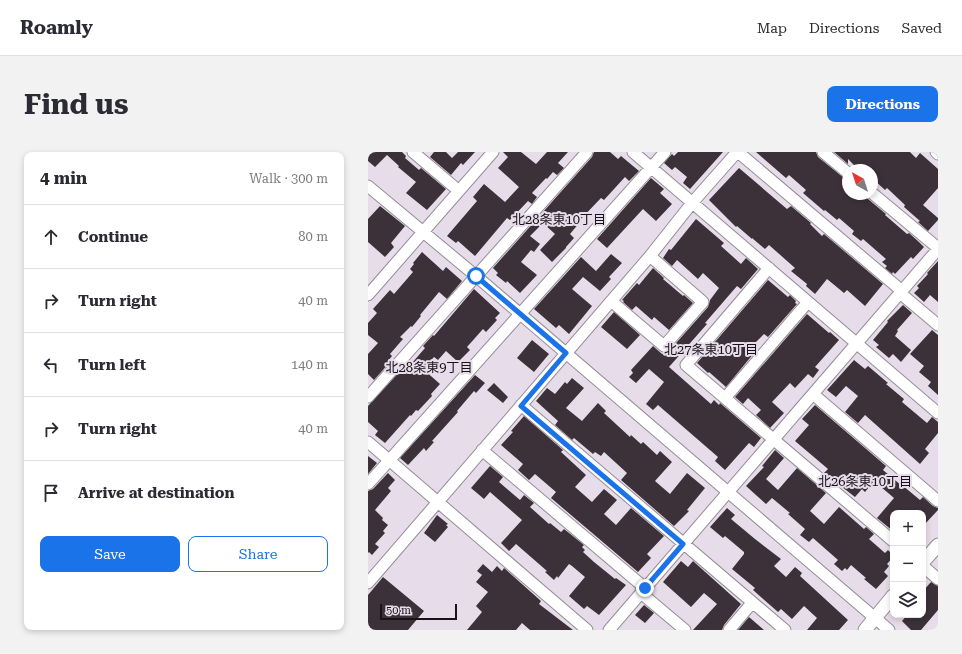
<!DOCTYPE html>
<meta charset="utf-8">
<style>
:root{--surface:#fff;--page:#f2f2f3;--text:#2b2b33;--muted:#7c7c81;--line:#e1e1e2;--accent:#1a73e8}
body{margin:0;font-family:"Roboto Serif","Noto Sans JP",serif;background:var(--page);color:var(--text)}
.controls{position:absolute;right:12px;bottom:12px;display:grid;overflow:hidden;border-radius:8px;box-shadow:0 2px 6px #0003}
.controls button{width:36px;height:36px;display:grid;place-items:center;padding:0;border:0;border-bottom:1px solid var(--line);background:var(--surface);color:var(--text);font:20px sans-serif}
.compass{position:absolute;left:474px;top:12px;width:36px;height:36px;border-radius:50%;background:var(--surface);box-shadow:0 2px 6px #0003;rotate:321deg}
.scale{position:absolute;left:12px;bottom:10px;width:77px;box-sizing:border-box;padding-left:4px;border:2px solid #171318;border-top:0;font-size:11px;line-height:14px;white-space:nowrap;color:#171318;-webkit-text-stroke:3px #e7ddea;paint-order:stroke}
.stop{position:absolute;width:12px;height:12px;margin:-9px;border:3px solid #1a73e8;border-radius:50%;background:#fff}
.stop.end{background:#1a73e8;border-color:#fff;box-shadow:0 1px 4px #0008}
.list{margin:0;padding:0;list-style:none}
h2{display:flex;justify-content:space-between;align-items:center;height:52px;margin:0;padding:0 16px;font-size:17px}
h2 small{font-size:13px;font-weight:400;color:var(--muted)}
.list li{display:grid;grid-template-columns:26px 1fr auto;gap:12px;align-items:center;box-sizing:border-box;height:64px;padding:0 16px;border-top:1px solid var(--line)}
.list b{display:block;font-size:15px;white-space:nowrap}
.list em{font-size:13px;font-style:normal;color:var(--muted)}
.actions{display:flex;gap:8px;padding:12px 16px}
.actions a{flex:1;padding:9px 0;border:1px solid var(--accent);border-radius:8px;text-align:center;font-size:14px;color:var(--accent)}
.actions .main{background:var(--accent);color:#fff}
.icon{flex:none;width:22px;height:22px;fill:none;stroke:currentColor;stroke-width:2;stroke-linecap:round;stroke-linejoin:round}
.map{position:relative;flex:none;width:570px;height:478px;overflow:hidden;border-radius:8px}
header{display:flex;align-items:center;gap:24px;box-sizing:border-box;height:56px;padding:0 20px;background:var(--surface);border-bottom:1px solid var(--line)}
header strong{font-size:19px}
nav{display:flex;gap:22px;margin-inline-start:auto;font-size:14px}
.intro{display:flex;align-items:center;justify-content:space-between;box-sizing:border-box;height:96px;padding:0 24px}
h1{margin:0;font-size:28px}
.button{padding:10px 18px;border-radius:8px;background:var(--accent);color:#fff;font-size:14px;font-weight:700}
main{display:flex;gap:24px;padding:0 24px}
aside{flex:1;background:var(--surface);border-radius:8px;box-shadow:0 2px 6px #0003}
.map>svg:first-child{display:block}
.building{fill:#3c3139}
.lines{fill:none;stroke-linecap:round;stroke-linejoin:round}
.minor-casing{stroke:#968c98;stroke-width:13}
.tertiary-casing{stroke:#968c98;stroke-width:15}
.minor{stroke:#fff;stroke-width:11}
.tertiary{stroke:#fff;stroke-width:13}
.route{stroke:#1a73e8;stroke-width:5}
.labels{text-anchor:middle;stroke-width:4;stroke-linejoin:round;paint-order:stroke}
.neighbourhood-label{font-size:13px;fill:#171318;stroke:#e7ddea}
</style>
<header>
<strong>Roamly</strong>
<nav><a>Map</a><a>Directions</a><a>Saved</a></nav>
</header>
<div class="intro"><h1>Find us</h1><a class="button">Directions</a></div>
<main>
<aside>
<h2>4 min<small>Walk · 300 m</small></h2>
<ul class="list">
<li><svg class="icon" aria-label="ahead" viewBox="0 0 24 24"><path d="M12 20V5M6 11l6-6 6 6"/></svg><div><b>Continue</b></div><em>80 m</em></li>
<li><svg class="icon" aria-label="right" viewBox="0 0 24 24"><path d="M7 20v-9h11M14 6l5 5-5 5"/></svg><div><b>Turn right</b></div><em>40 m</em></li>
<li><svg class="icon" aria-label="left" viewBox="0 0 24 24"><path d="M17 20v-9H6M10 6l-5 5 5 5"/></svg><div><b>Turn left</b></div><em>140 m</em></li>
<li><svg class="icon" aria-label="right" viewBox="0 0 24 24"><path d="M7 20v-9h11M14 6l5 5-5 5"/></svg><div><b>Turn right</b></div><em>40 m</em></li>
<li><svg class="icon" aria-label="arrive" viewBox="0 0 24 24"><path d="M6 21V4h12l-3 4 3 4H6"/></svg><div><b>Arrive at destination</b></div></li>
</ul>
<div class="actions"><a class="main">Save</a><a>Share</a></div>
</aside>
<div class="map">
<svg width="570" height="478" viewBox="0 0 570 478">
<rect width="100%" height="100%" fill="#e7ddea"/>
<!-- building -->
<path class="building" d="M0,0H34L38,4L37,6L51,18L53,16L78,37L59,58L38,41L48,30L30,15L31,14L19,3L7,15L0,9Z
M66,0H78L84,6L90,0H107L95,13L93,11L83,23L62,5Z
M135,0H153L168,12L179,0H200L190,11L196,16L189,23L185,20L179,27L178,26L164,41L169,45L164,52L160,49L142,68L139,66L107,104L90,89L88,91L79,84L109,49L105,45L116,32L137,50L151,35L130,16L140,5Z
M226,0H242L250,7L253,4L271,19L261,29L257,25L236,48L233,46L211,69L212,70L202,82L206,86L198,95V96L184,110L172,98L187,82L175,71L162,84L172,92L166,100L163,98L153,110L169,123L152,141L139,129L138,131L128,123L130,121L125,116L224,5Z
M310,0H355L322,37L315,31L319,25L307,15L304,18L296,11L304,2L306,4Z
M388,0H448L450,5L476,26L480,28V42H494L518,62L517,63L539,82L541,81L551,90L556,95L545,107L543,105L527,122L525,120L524,122L517,116L519,114L514,110L518,107L495,87L493,89L484,82L486,79L471,66L469,68L457,58L456,59L435,41L438,38L421,23L418,26Z
M466,0H542L548,6L552,1L570,17V36L555,53L570,66V68L560,79L550,70L552,69L536,55L537,53L519,36L517,38L504,26V18H491L480,7V12Z
M371,16L419,57L423,54L443,71L442,72L454,84L456,82L515,132L497,154L479,138L476,141L459,127L447,142L438,134L439,132L423,119L427,116L401,93L397,97L384,86V87L369,74L368,75L341,48Z
M283,26L296,37L292,41L304,52L288,69L275,57L239,96L229,87Z
M12,54L37,74L23,91L26,95L17,105L0,90V67Z
M328,67L356,91L353,94L373,112L378,106L390,117L373,137L369,134L337,171L339,172L301,215L343,252L346,248L351,253L352,251L393,286L386,295L381,291L357,318L347,309L350,305L290,253L285,258L278,252L296,230L281,217L268,231L261,225L265,221L263,218L285,194L294,202L301,199L340,155L342,148L351,136L335,121L330,127L309,108L304,114L295,106L301,97L303,98Z
M54,100L75,119L78,115L94,129L79,147L71,140L52,163L53,164L44,175L43,174L32,185L35,187L22,202L24,204L20,209L22,210L6,228L0,222V202L10,191L0,183V171L9,161L5,157L22,138L26,142L45,120L42,117L46,112L45,111Z
M243,102L254,111L241,125L243,127L232,139L215,125L204,137L224,154L201,182L191,173L188,176L166,157L213,105L228,119Z
M570,109V150L562,143L556,150L546,141L551,136L549,134L560,122L559,121Z
M285,116L296,126L295,127L315,144L316,143L325,151L301,178L286,165L284,168L268,154L264,158L255,150L256,149L254,148L269,131L271,133Z
M400,128L420,145L422,143L428,149L427,151L429,152L400,185L396,182L381,197L386,201L358,235L341,220L340,221L329,211Z
M106,137L132,161L127,166L129,168L118,180L115,177L99,195L102,198L90,210L78,199L70,208L66,205L55,217L72,232L63,242L64,244L50,259L48,258L43,264L42,263L17,291L7,283L10,279L0,270V254L35,216L38,218L57,196L55,194L65,183L66,184Z
M535,153L544,161L529,178L530,179L527,184L543,198L533,210L525,202L521,206L508,195L511,193L505,188L520,170L519,169Z
M246,160L272,183L259,197L233,175Z
M439,162L461,181L462,180L471,188L447,215L451,218L445,226L440,222L427,236L422,231L404,250L416,261L402,276L388,263L393,258L380,246L375,252L367,245Z
M564,178L570,183V243L560,234L563,230L551,220L556,214L542,202Z
M164,188L181,202L166,220L149,206Z
M486,208L497,217L500,214L520,231L518,232L536,247L534,250L559,271L564,265L570,270V281L557,297L561,301L552,312L497,263L490,271L477,260L490,244L478,234L468,245L459,238Z
M107,223L117,231L108,241L106,239L89,259L90,260L64,289L66,290L58,299L56,296L40,313L32,306Z
M204,226L216,236L198,256L214,269L230,251L238,259L236,261L262,285L263,283L273,292L275,290L289,303L292,299L304,310L287,329L302,342L319,321L337,336L319,358L321,359L306,374L253,328L259,321L236,300L233,304L227,300L225,302L206,286L204,288L187,273L190,269L168,249L179,236L187,242L197,230L199,232Z
M126,231L140,245L135,251L119,238Z
M447,253L518,314L515,318L534,334V333L552,348L555,345L565,354L570,356V358L555,374V361H525V379L509,366L526,346L506,329L497,340L494,337L487,345L456,321L460,317L427,289L441,273L434,267Z
M156,264L195,298L193,300L218,323L207,335L224,350L236,337L249,348L236,362L248,373L263,356L296,384L279,402L283,406L270,420L183,346L188,340L167,322L161,328L150,318L155,312L133,293L145,280L143,279Z
M407,298L416,306L398,327L410,338L429,316L458,341L442,359L456,372L471,355L496,377L498,375L506,382L501,387L517,401L520,398L525,403V405L519,412L521,414L516,420L520,424L508,437L496,427L498,426L483,413L479,418L477,416L474,419L466,412L470,408L445,386L441,390L432,383L437,377L420,362L422,361L404,346L398,352L378,334L396,315L394,314Z
M0,304L9,311L0,322Z
M122,314L135,325L131,330L152,348L156,343L166,351L162,355L181,372L182,371L193,380L196,377L216,393L214,395L217,398L215,400L226,410L247,427L248,426L258,433L231,463L219,454L216,457L201,444L217,425L204,414L201,412L190,426L189,424L186,428L177,420L179,419L148,392L141,399L133,391L154,368L122,340L116,347L103,336Z
M20,321L27,328L20,336L23,339L7,358L15,366L14,368L20,373L15,379L17,381L7,392L11,395L4,403L1,400L0,401V339L5,337Z
M359,356L367,363L363,367L387,387L413,407L406,414L418,425L427,415L434,421L432,424L480,468L471,478H439L449,466L436,454L424,467L413,457L410,460L385,438L387,436L364,417L376,402V400L357,384L355,386L342,375Z
M69,363L80,372L78,373L80,375L67,390L56,381Z
M313,409L320,415L325,409L373,452L356,473L354,478H325L349,452L336,441L323,455L295,430Z
M115,412L124,420L129,414L134,419L136,416L173,449L171,452L205,478H162L154,471L148,478H99L114,460L108,454L120,440L108,430L114,423L109,419Z
M15,425L56,459L40,478H0V443Z
M563,430L570,434V458L553,478H543L534,469L539,463H555V439Z
M276,453L286,461L277,471L267,463Z
M381,465L396,478H370Z"/>
<g class="lines">
<defs>
<path id="minor" d="M45,0L91,39
M265,0L570,261
M370,0L534,139
M455,0L480,21
M568,0L570,2
M0,34L108,124L521,478
M504,41L570,96
M401,116L318,213L525,389
M532,141L570,173
M0,143L125,0
M243,149L296,194L335,150L282,104
M445,242L570,349
M0,245L219,0
M357,246L440,150
M153,253L417,478
M0,290L219,478
M114,298L277,436
M0,332L297,0
M555,414L570,427
M0,431L282,104L324,51L369,0
M273,441L317,478
M241,478L570,97
M361,478L384,451"/>
<path id="tertiary" d="M555,410L570,393
M497,478L525,444"/>
</defs>
<!-- minor casing -->
<use href="#minor" class="minor-casing"/>
<!-- tertiary casing -->
<use href="#tertiary" class="tertiary-casing"/>
<!-- minor -->
<use href="#minor" class="minor"/>
<!-- tertiary -->
<use href="#tertiary" class="tertiary"/>
</g>
<g class="lines">
<!-- route -->
<path class="route" d="M108,124L198,201L153,254L315,392L277,436"/>
</g>
<g class="labels">
<!-- neighbourhood labels -->
<g class="neighbourhood-label">
<text x="191" y="72">北28条東10丁目</text>
<text x="343" y="202">北27条東10丁目</text>
<text x="61" y="220">北28条東9丁目</text>
<text x="497" y="334">北26条東10丁目</text>
</g>
</g>
</svg>
<div class="controls">
<button>+</button>
<button>−</button>
<button><svg class="icon" aria-label="layers" viewBox="0 0 24 24"><path d="M12 4l9 5-9 5-9-5zM3 14l9 5 9-5"/></svg></button>
</div>
<svg class="compass" viewBox="-18 -18 36 36"><path d="M0-13l5 13h-10z" fill="#e53935"/><path d="M0 13l5-13h-10z" fill="#7c7c81"/></svg>
<div class="scale">50 m</div>
<div class="stop" style="left:108px;top:124px"></div>
<div class="stop end" style="left:277px;top:436px"></div>
</div>
</main>
